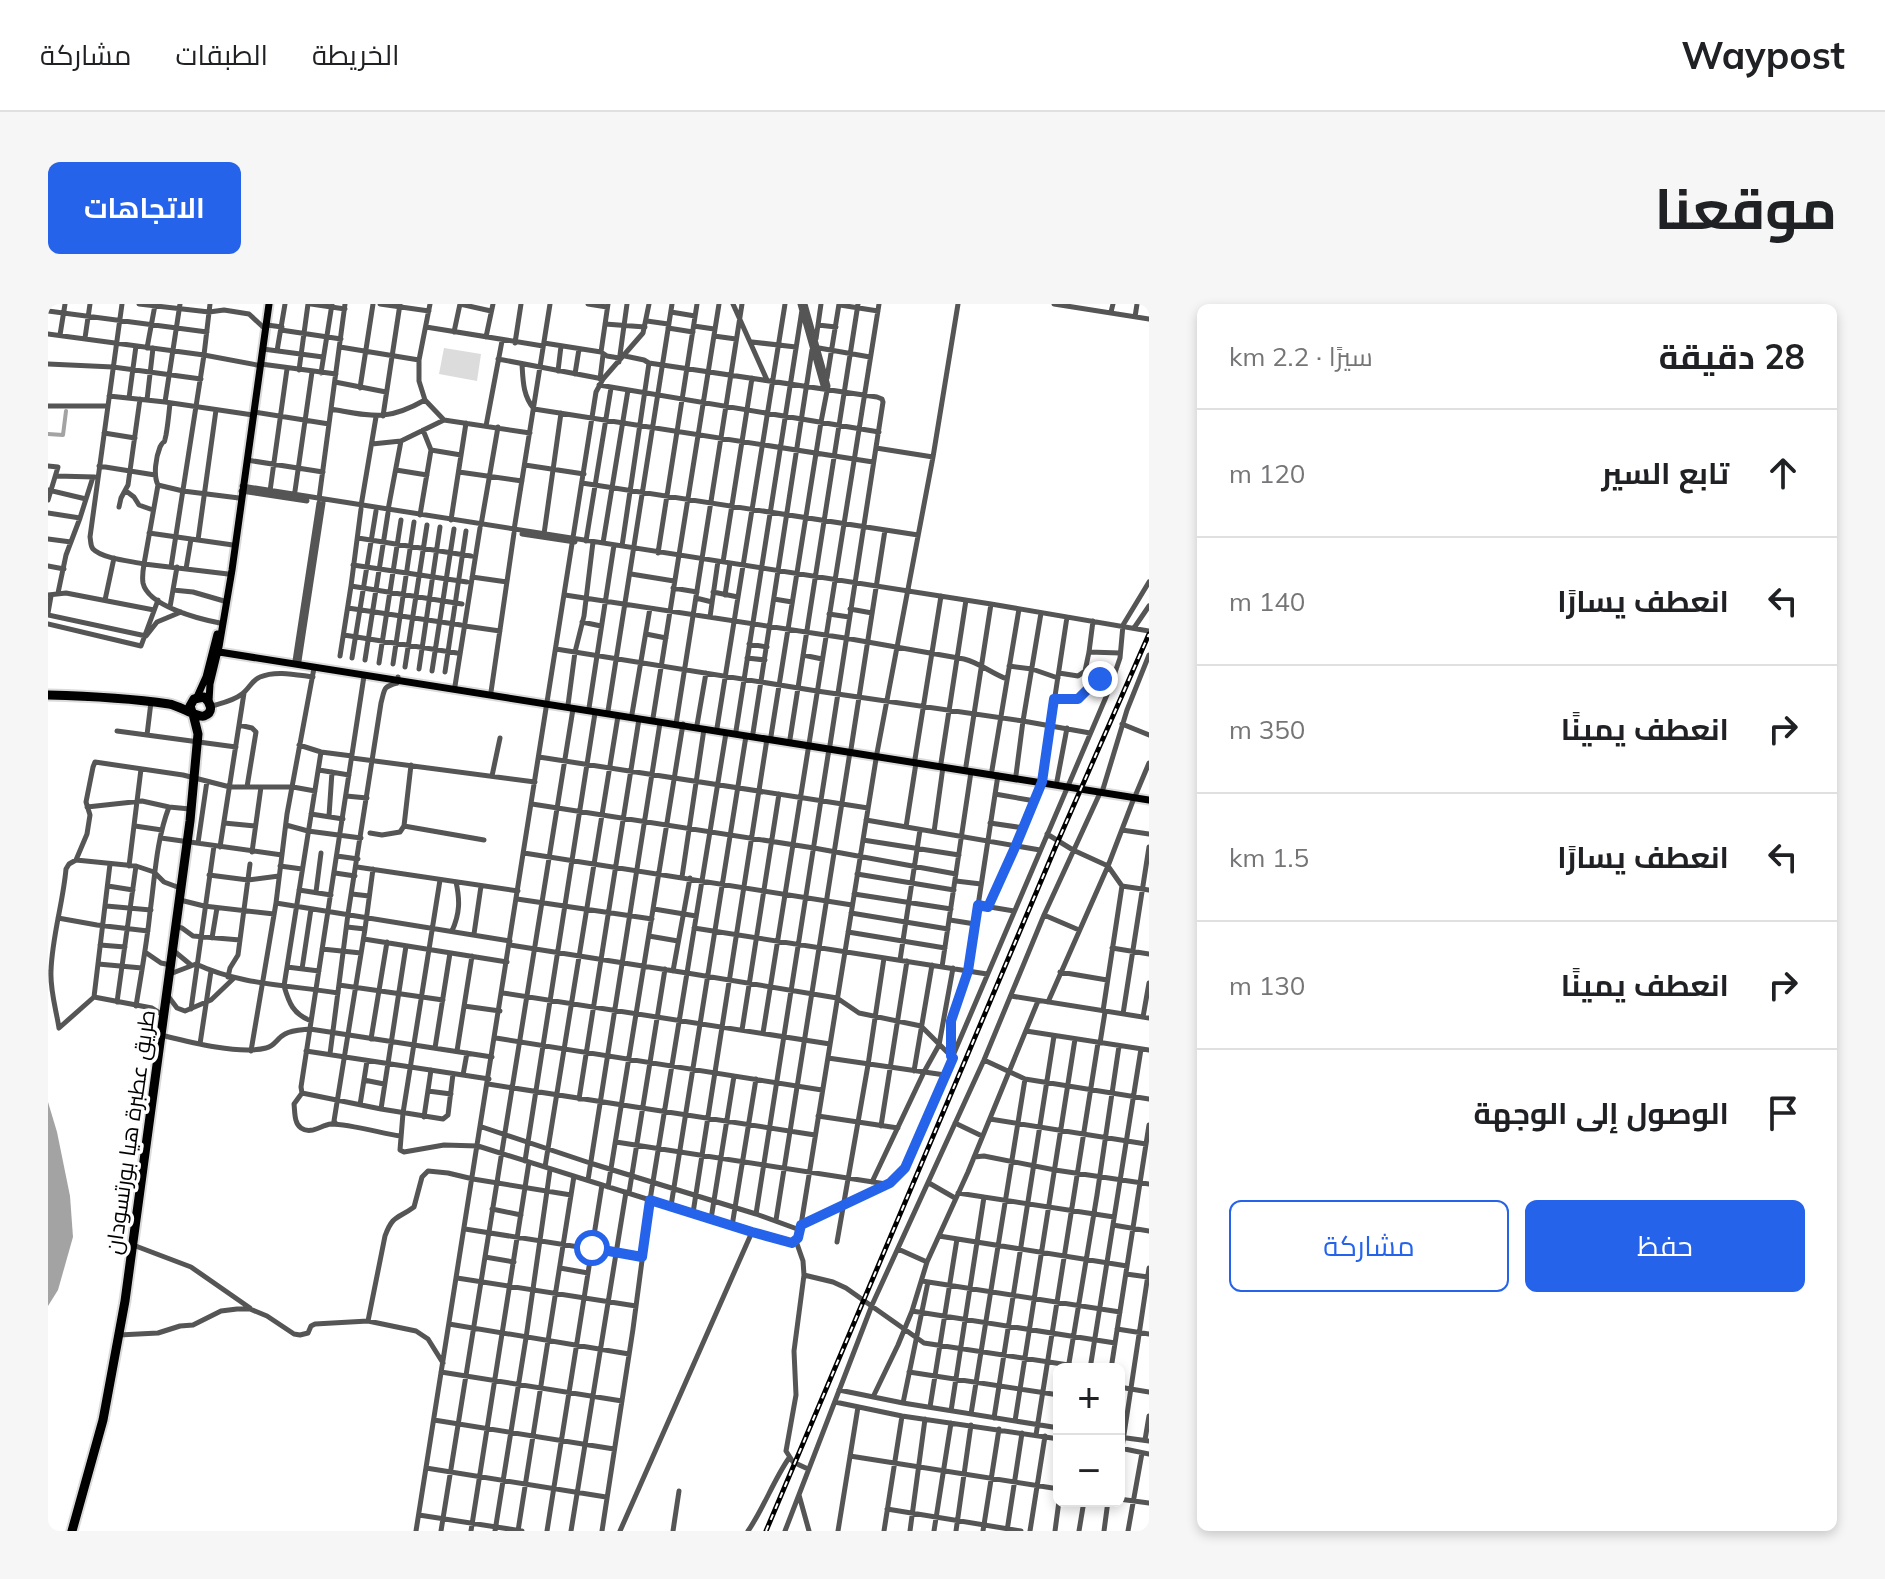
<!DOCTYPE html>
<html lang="ar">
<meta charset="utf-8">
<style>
:root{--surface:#fff;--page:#f6f6f6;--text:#202124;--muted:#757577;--line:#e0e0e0;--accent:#2563eb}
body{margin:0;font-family:Mulish,Cairo,sans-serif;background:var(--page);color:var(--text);direction:rtl}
.controls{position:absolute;right:24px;bottom:24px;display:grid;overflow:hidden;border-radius:12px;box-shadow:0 4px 12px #0003}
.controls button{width:72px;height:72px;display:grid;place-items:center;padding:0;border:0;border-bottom:2px solid var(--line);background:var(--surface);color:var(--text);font:40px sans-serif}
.stop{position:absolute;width:24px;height:24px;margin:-18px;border:6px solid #2563eb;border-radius:50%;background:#fff}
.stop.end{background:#2563eb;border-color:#fff;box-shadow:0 2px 8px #0008}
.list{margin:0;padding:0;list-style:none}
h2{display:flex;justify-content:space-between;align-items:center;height:104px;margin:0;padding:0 32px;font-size:34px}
h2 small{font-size:26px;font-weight:400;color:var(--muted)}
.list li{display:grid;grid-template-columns:52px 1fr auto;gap:24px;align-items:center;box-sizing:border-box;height:128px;padding:0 32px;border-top:2px solid var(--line)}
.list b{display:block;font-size:30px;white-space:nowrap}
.list em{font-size:26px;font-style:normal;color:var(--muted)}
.actions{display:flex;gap:16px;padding:24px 32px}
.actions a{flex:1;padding:18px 0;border:2px solid var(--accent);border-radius:12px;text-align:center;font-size:28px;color:var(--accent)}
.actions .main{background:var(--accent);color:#fff}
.icon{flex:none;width:44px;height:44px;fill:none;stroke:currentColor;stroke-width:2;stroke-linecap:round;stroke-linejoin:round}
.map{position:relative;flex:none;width:1101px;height:1227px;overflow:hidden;direction:ltr;border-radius:12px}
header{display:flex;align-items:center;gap:48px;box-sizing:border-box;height:112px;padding:0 40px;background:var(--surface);border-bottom:2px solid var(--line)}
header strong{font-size:38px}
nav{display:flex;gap:44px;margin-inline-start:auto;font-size:28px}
.intro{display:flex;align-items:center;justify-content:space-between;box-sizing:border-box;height:192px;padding:0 48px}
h1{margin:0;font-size:56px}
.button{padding:20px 36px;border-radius:12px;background:var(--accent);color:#fff;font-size:28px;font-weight:700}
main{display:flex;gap:48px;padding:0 48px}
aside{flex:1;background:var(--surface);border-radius:12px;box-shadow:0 4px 12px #0003}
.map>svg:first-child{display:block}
.green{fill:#dcdcdc}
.water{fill:#a3a3a3}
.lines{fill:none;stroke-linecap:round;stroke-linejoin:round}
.canal{stroke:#a3a3a3;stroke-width:4}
.major-casing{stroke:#dbdbdb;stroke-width:11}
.highway-casing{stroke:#dbdbdb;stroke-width:13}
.minor{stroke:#555;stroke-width:5}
.major{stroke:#000;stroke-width:7}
.highway{stroke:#000;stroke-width:9}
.rail-casing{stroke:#000;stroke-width:5}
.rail{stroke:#fff;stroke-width:2;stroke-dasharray:6;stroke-linecap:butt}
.route{stroke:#2563eb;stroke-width:10}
.labels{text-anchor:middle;stroke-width:7;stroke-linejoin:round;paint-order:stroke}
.street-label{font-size:22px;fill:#000;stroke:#fff}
</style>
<header>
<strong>Waypost</strong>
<nav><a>الخريطة</a><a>الطبقات</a><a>مشاركة</a></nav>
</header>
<div class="intro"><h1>موقعنا</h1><a class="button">الاتجاهات</a></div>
<main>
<aside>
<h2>28 دقيقة<small>سيرًا · 2.2 km</small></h2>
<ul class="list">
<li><svg class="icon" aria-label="ahead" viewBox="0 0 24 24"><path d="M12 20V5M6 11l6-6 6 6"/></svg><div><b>تابع السير</b></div><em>120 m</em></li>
<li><svg class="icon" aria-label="left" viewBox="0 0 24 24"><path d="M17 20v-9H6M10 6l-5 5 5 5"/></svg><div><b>انعطف يسارًا</b></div><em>140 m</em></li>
<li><svg class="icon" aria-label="right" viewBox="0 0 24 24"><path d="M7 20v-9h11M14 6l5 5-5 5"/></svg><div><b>انعطف يمينًا</b></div><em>350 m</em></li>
<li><svg class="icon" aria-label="left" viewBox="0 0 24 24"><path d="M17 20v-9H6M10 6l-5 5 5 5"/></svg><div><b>انعطف يسارًا</b></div><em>1.5 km</em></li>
<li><svg class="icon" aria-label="right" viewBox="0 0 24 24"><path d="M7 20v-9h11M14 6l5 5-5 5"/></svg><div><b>انعطف يمينًا</b></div><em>130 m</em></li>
<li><svg class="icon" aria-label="arrive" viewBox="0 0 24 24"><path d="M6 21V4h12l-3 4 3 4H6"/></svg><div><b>الوصول إلى الوجهة</b></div></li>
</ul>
<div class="actions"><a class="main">حفظ</a><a>مشاركة</a></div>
</aside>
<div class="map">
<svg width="1101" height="1227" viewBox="0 0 1101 1227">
<rect width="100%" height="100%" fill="#fff"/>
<!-- green -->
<path class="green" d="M396,44L433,50L429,77L391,70Z"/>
<!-- water -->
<path class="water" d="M0,798L9,828L22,892L25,933L10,986L0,1002Z"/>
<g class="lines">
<!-- canal -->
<path class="canal" d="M0,130L15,131L18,107"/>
<defs>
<path id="major" d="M165,347L1101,496
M149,393L158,373L169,330
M161,397L162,380L171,343L184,266L221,0"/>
<path id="highway" d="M0,391C40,392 81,394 121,400C130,401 150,414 156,412C167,408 162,398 156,393L146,395L142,402L144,408
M24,1227L55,1116L77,997L142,517L150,430L145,410"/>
</defs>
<!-- major casing -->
<use href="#major" class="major-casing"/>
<!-- highway casing -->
<use href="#highway" class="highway-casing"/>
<!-- minor -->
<path class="minor" d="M74,0L42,233C43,237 42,241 45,245C55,255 83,257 96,260C95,266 94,273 95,279C100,302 151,315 172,319
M91,0L161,8L176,6L201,10L215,23
M263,0L297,5
M332,0L381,7
M382,0L371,56V77L377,96L396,116L482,129
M412,0L443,7
M540,0L559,3
M685,0L719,76
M752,0L776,85
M1006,0L1101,15
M792,1L830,7
M0,7L159,28
M623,8L647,12
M1063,8L1065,0
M1087,13L1089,0
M599,17L620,20
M557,20L597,23
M219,21L234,23
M770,21L788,23
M646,22L666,25
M378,23L495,42
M620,24L645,28
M233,26L293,35
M406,28L412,0
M0,30L156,51L162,0
M12,31L17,0
M666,32L688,35
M438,33L445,0
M37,34L42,0
M768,35L773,0
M704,38L748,43
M467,39L473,0
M496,39L553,48L559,52L571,54
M292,43L371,56
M99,44L107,1
M215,45L275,53
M229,47L237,0
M553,48L560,0
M577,52L596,56L601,59L829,93L834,95L835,98L782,441
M450,55L555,75
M571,58L579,0
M0,60L65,63L153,75
M213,60L288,70
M474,60C475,77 475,92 486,105L825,158
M251,66L260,0
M510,67L513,42
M273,69L284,0
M527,70L531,45
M779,74L791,0
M552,75L555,51
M287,78L338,88
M551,81L831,128
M312,84L325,0
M61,92L117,98L205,111
M81,94L88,42
M99,96L105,44
M117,98L132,0
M122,99C121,109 120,120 118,131C115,144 118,132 112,143C108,153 105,171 110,181L96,260L180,270
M0,102H60
M283,105C324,112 338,118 377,96
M206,108L281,120
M335,112L352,0
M438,122L454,37
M56,129L87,134
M324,140L353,137L396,116
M828,144L885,153
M383,146L413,151
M199,156L275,168
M477,161L536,170
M0,162L10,163L0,196
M51,162L107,171
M348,166L379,171
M411,168L474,177
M8,172L47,173
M534,179L870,231
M110,181L135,187L191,194
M194,182L943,300L1101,327
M0,186L38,195
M78,187L86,193L91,201L105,206
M193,187L259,197
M222,187L239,65
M246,194L264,68
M271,195L297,0
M313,202L328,113
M71,203L73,194L80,181L92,95
M313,205L303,282L414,300
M340,206L353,137
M0,209L32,214
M372,211L383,146L375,126
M403,216L418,119
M433,221L450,123
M466,226L502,0
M101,229L185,241
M474,230L527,238
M496,230L513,109
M310,234L423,252
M0,235L23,238
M150,236L168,106
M538,237L563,84
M555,239L580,86
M574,242L601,59
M610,249L649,0
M675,258L704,74
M305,261L419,278
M0,262L16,265
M123,263L156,51L209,61
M138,265L143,235
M583,270L626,277
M424,273L459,278
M625,284L649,288
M125,286L145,288L176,297
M665,288L690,293
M10,289L18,251L32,214L45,173
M0,291L18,289L106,306
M517,291L797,334L916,355C932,359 943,369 959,375
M677,291L682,259
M648,294L664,298
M726,295L744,298
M57,296L66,254
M122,303L129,263
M300,304L413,321
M802,305L824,309
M0,309L3,292
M993,309L975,417L1042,429
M781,310L801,313
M0,311L98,332L109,318L133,308
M662,313L670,257
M534,318L553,322
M0,320L93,342L110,296
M417,322L452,327
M1086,324L1101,302
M598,330L618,334
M296,331L409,349
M701,340L719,343
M508,345L769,387L975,417L968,471
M1041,348L1072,349
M755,351L774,355
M292,352L303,282
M304,354L328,207
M699,354L717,356
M317,356L340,209
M247,357L271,199
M251,357L275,199
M331,359L353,216
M345,360L366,218
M961,362L984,365L1010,374
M357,363L379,221
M371,365L392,223
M384,367L406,225
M397,368L418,227
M1011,369L1030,372L1037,367L1041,348L1045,317
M316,372L253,783L254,789L246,800C247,808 246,819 253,824C263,831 273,821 283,820C301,820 333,829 352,832
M407,382L432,224
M443,388L466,229
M1006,395H1030C1046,382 1042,376 1065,375
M520,401L527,348L536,312L545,238
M164,402C174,399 185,397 194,390C201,385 204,376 212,373C228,366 249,371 265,373
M541,404L566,241
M560,407L624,0
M584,410L602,304
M605,414L671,0
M628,420L694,0
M1074,420L1101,431
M191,421L204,424L208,428L199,483
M649,421L658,369
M669,424L737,0
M69,427L188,443
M688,427L754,6
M678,429L639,669L789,694L811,709L873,722L905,754
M705,429L764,46L766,44H771L822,53
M99,431L103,398
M723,432L773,118L780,82L757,0
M742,435L810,0
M251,441L273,448L304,452
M803,445L837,226
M491,453L820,504
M304,454L487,478
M867,455L893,292
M893,459L918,296
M918,462L943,300
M271,466L301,471
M944,466L971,305
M444,472L452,434
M1009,477L1019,424
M1055,485L1079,406L1101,351
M947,490L987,497
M1088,490L1101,459
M298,492L319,494
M484,500L766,544L908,570
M39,503L94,497L121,503L142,505
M263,510L295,515
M281,512L284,468
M818,516L992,546
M176,519L207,522
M942,519L976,524
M238,521L260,527L313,534
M87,522L114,526
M356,522L436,536
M858,523L868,459
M1074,526L1101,530
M886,528L895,463
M322,529L334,531L352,528L356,522L363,461
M999,530L1025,546L1060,562L1074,582L1055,707
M113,534L234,551
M815,536L911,551
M150,539L159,477
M172,543L196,389
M204,548L213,483
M476,549L804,601
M289,552L310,555
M28,556L88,562L106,568L116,578L132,584
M62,560L46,693L104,704L115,711
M81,562L93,465
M232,562L254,565
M309,563L470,587
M287,569L307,572
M809,570L906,586
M161,571L200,576L231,572
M634,573L656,425
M392,576L355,809L352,846L356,848L396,841L430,842L704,928L744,939L748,937L753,921L829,449L885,153L910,0
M908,577L933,580
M60,582L85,586
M1074,582L1101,586
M251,586L283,591
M268,588L273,549
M304,590L321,592
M806,590L903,605
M469,595L604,615
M132,596L156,602L226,610
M228,599L462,637
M930,601L966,607
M58,602L103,606
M940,603L968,541L994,478L1019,313
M606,605L648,612
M803,609L900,625
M996,611L1031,626
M10,614L49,621L100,627
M902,616L927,620
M129,623L134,624L145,632L192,636
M299,623L317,625
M646,624L939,670
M404,627C412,609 412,596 408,578
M800,628L897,644
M426,630L433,582
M601,632L630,637
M164,634L169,604
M316,635L459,658
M52,641L77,643
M462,641L639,669L602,896L585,1025L554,1227
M1064,644L1101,650
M274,645L313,649
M126,647L143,661
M97,648L113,659L123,661
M852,656L872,526
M50,660L94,664
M239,663L271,667
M894,663L923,468
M254,665L263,605
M625,667L642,574
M1012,668L1059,676
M122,670L148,660C192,681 242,681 290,689
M180,673L182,664L190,651L202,560
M291,681L395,696
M455,689L782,740
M120,692L129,704L137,707L163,696L185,675
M963,692L1101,714
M46,693L11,724C8,705 2,686 3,667C4,633 15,599 18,565L21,560L28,556L39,530L42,511L38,498L45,463L47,458L135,471L182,483H245L267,487
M69,698L88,562
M1000,698L1060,562L1086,494
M88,702C93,671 99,639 102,608C107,573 108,537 121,503
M416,702L452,707
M143,705L166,542
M1075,710L1101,543
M1095,713L1101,679
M263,717C245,710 241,699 236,682L273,448
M694,726L731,490
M978,727L1101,746
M715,729L831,0
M113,731C141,738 191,751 218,744C227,742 229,734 237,730C244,726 254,726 262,725L444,753
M448,734L774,786
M323,735L339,638
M1052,739L1057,708
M152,740L163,667
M387,744L402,649
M203,747L228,599L239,510L266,364
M258,747L441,775
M409,747L424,652
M282,750L300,610L333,399C337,384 335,383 349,379L350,373
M903,752V717L920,667L950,471
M780,754L897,771
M936,756L977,775L1101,795
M866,767L884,661
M415,771L419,749
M316,776L336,780
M440,780L767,831
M380,787L403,790
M254,789L333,805L395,815L400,811L405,770
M531,795L591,415
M312,801L319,757
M333,805L358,642
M770,812L850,824
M376,813L383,766
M942,815L1098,840
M907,819L934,832
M288,820L286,817L317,625L325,565
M833,822L859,657
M434,823L542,859L708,910L752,926
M568,838L838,880
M926,853L936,852L1007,866L1101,880
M477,857L547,409
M497,863L570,412
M540,876L612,419
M824,878L876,768L891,741L905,664
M881,879L907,894
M560,883L635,420
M581,889L617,665
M910,889L1066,913
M623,902L698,432
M444,905L473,911
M645,909L719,435
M708,910L781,445
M663,915L686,772
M728,916L802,448
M753,921L842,879L857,864L1061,386L1072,354L1075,321L1101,278
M1065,921L1101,927
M684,922L708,775
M417,925L594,953
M891,932L1079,962
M748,937L755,957L756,971L746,1047L748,1091L738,1147L745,1158L760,1165
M789,938L820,761L836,654
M85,941L143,963L202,1004
M850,945L879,958
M437,953L466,958
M512,964L540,969
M1078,970L1100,973
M756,971L785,978L798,984L876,1039L1047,1065
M409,974L588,1002
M874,977L1072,1008
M864,1007L1067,1039
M320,1017L337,932C345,910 350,915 366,903L374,873L380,867L400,869L425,875L523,891
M401,1020L581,1050
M1069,1025L1101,1030
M71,1031L110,1029L132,1022L145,1021L173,1007L189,1005H202L219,1012L246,1030L252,1031L260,1029L263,1022L267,1020L320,1017L368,1027L380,1035L395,1059
M1020,1065L1049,891L1071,742
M1042,1065L1093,745
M1063,1065L1101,821
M393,1068L574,1097
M861,1068L1011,1091
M1071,1083L1101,1088
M791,1086L855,1099L1011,1124
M825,1093L850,1041L864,1007L879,958L920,868L990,697
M787,1098L854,1112L1011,1135
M855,1099L880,978
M882,1103L909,935
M903,1107L936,893
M923,1110L977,775
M946,1114L1006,732
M386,1116L566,1145
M967,1117L1027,735
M988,1131L1050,739
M1071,1133L1101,1137
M1097,1136L1101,1112
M1072,1144L1101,1150
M1074,1144L1101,964
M802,1152L1011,1185
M378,1164L558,1193
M751,1191L761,1227
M1071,1195L1101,1199
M839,1205L973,1227
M371,1211L474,1227
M368,1227L548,88L555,75L595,29L601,0
M393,1227L525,405
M423,1227L481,858
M447,1227L478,1034L502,866
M470,1227L526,872
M499,1227L554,881
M523,1227L578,888
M572,1227L704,928
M625,1227L631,1187
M700,1227C716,1204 725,1177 741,1154
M737,1227L824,1001L936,756L996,611L1052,489
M790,1227L810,1103
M836,1227L854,1112
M862,1227L877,1115
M886,1227L903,1119
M908,1227L923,1121
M935,1227L951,1125
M959,1227L974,1129
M982,1227L997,1132
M1007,1227L1011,1197
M1031,1227L1036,1197
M1056,1227L1060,1197
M1080,1227L1094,1149"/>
<!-- major -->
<use href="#major" class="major"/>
<!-- highway -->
<use href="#highway" class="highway"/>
<defs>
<path id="rail" d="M718,1227L1010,537L1101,330"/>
</defs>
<!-- rail casing -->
<use href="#rail" class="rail-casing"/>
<!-- rail -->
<use href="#rail" class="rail"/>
</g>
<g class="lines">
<!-- route -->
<path class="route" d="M544,944L594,953L602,896L704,928L744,939L750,934L753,921L842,879L857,864L905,754L903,752V717L920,667L930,601L940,603L968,541L994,478L1006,395H1030L1047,378L1052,375"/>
</g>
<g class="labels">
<!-- street labels -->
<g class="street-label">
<text transform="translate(82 828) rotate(-82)" y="8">طريق عطبرة هيا بورتسودان</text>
</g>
</g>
</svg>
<div class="controls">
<button>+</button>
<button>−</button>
</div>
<div class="stop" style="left:544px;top:944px"></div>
<div class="stop end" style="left:1052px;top:375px"></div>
</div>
</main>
